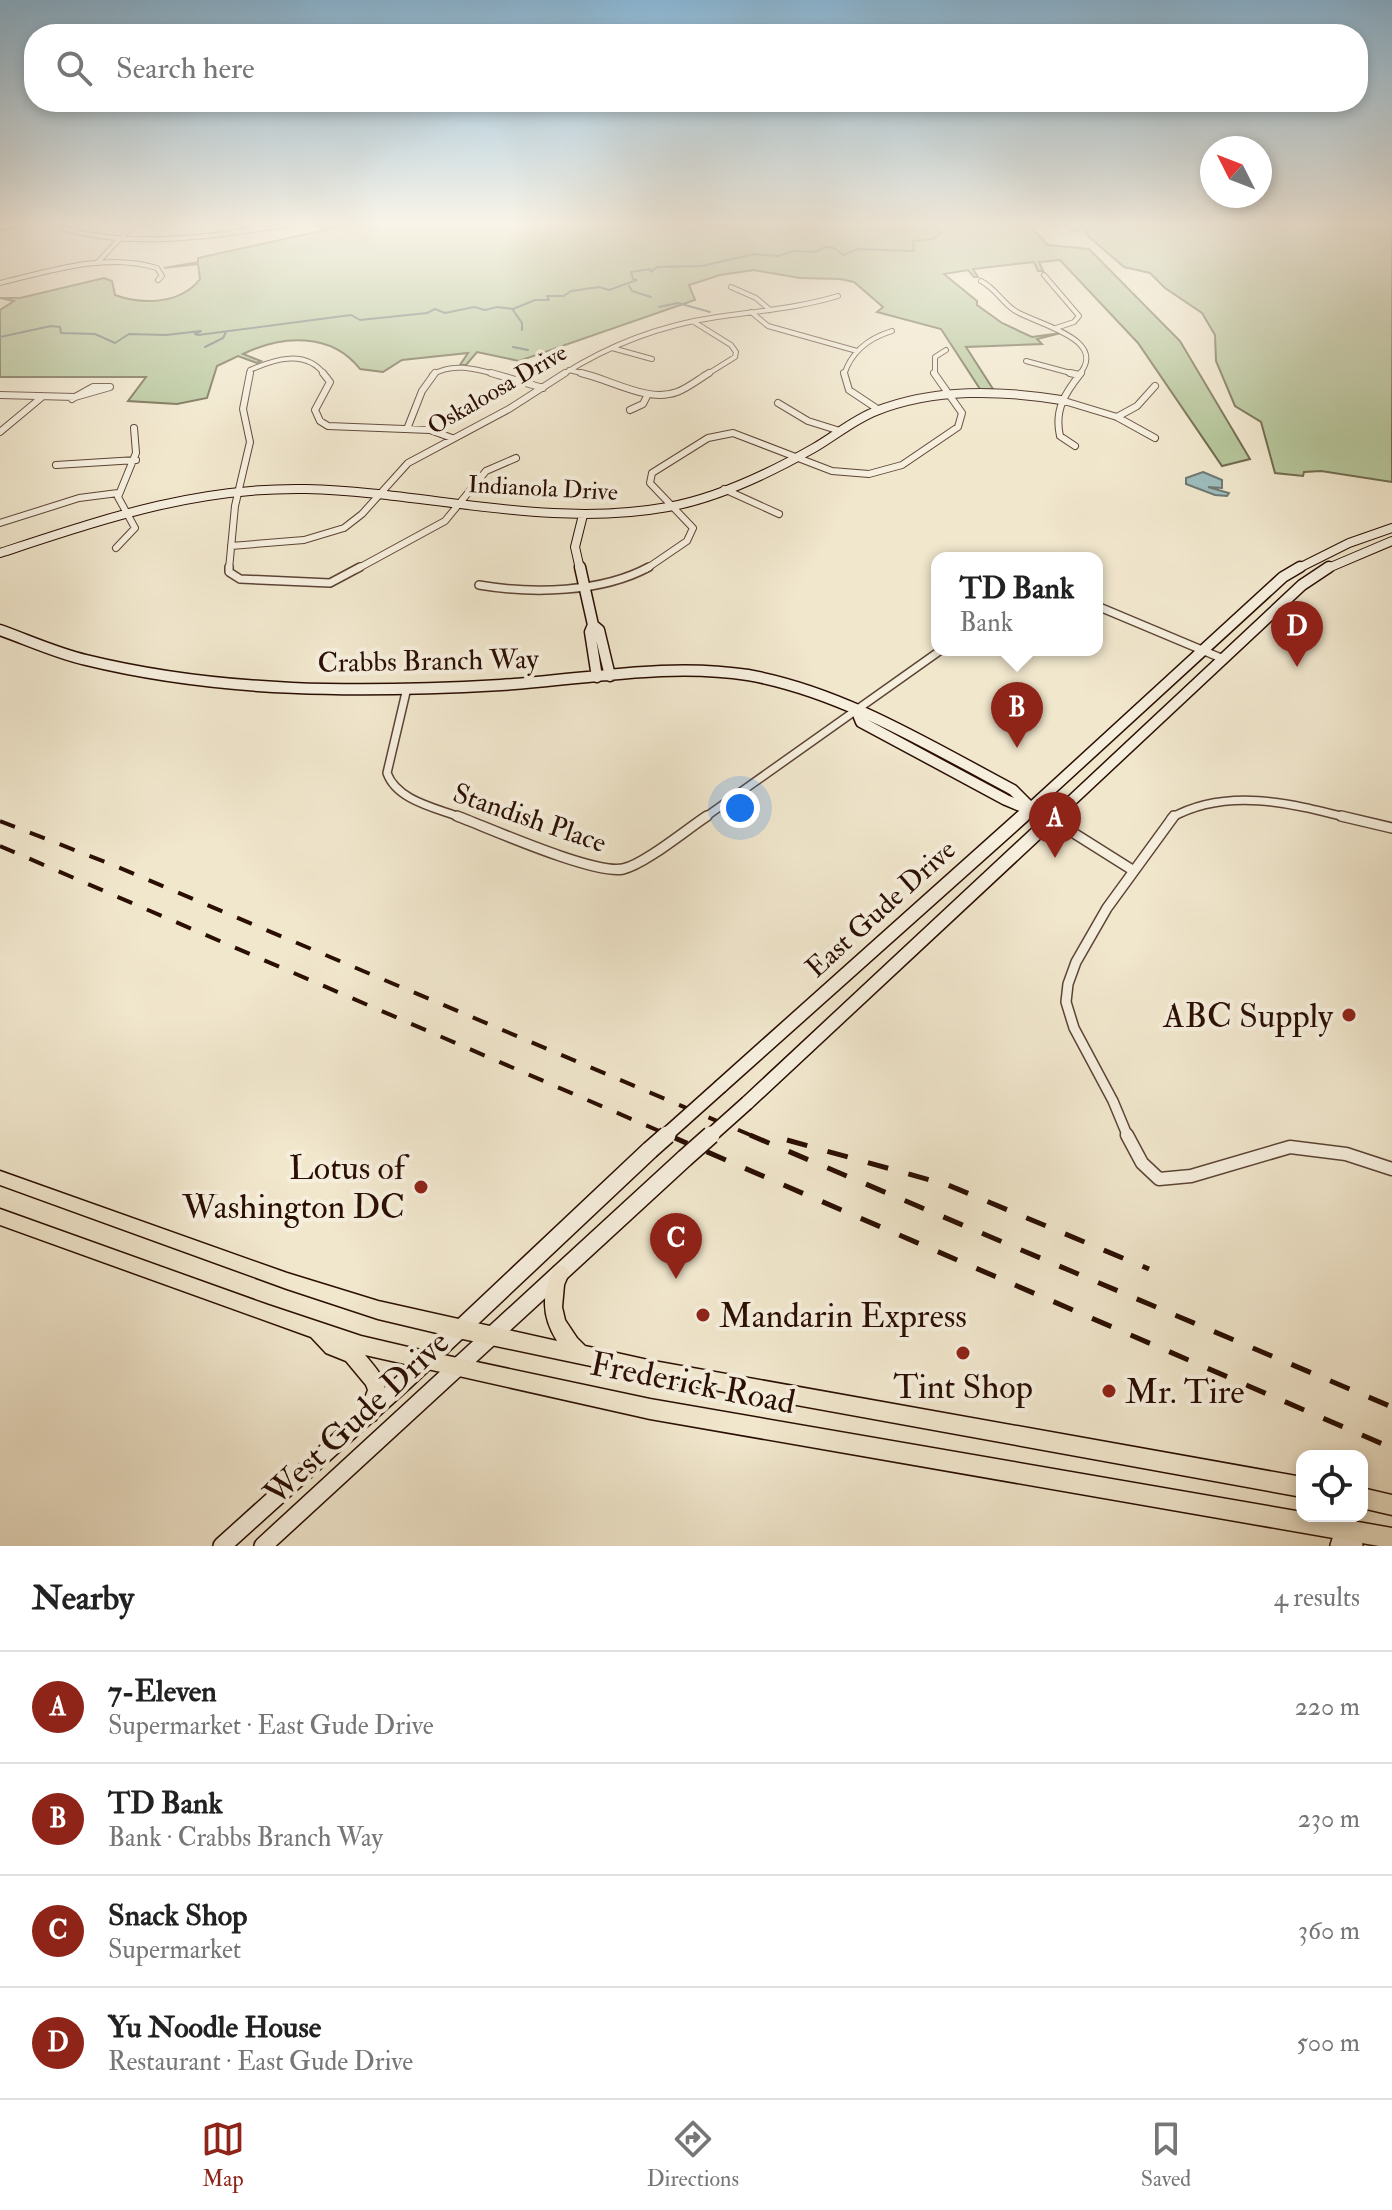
<!DOCTYPE html>
<meta charset="utf-8">
<style>
:root{--surface:#fff;--page:#f2f2f2;--text:#222;--muted:#767676;--line:#e0e0e0;--accent:#8f2418}
body{margin:0;font-family:"IM FELL Double Pica",serif;background:var(--page);color:var(--text)}
.controls{position:absolute;right:24px;bottom:24px;display:grid;overflow:hidden;border-radius:16px;box-shadow:0 4px 12px #0003}
.controls button{width:72px;height:72px;display:grid;place-items:center;padding:0;border:0;border-bottom:2px solid var(--line);background:var(--surface);color:var(--text);font:40px sans-serif}
.compass{position:absolute;left:1200px;top:136px;width:72px;height:72px;border-radius:50%;background:var(--surface);box-shadow:0 4px 12px #0003;rotate:312deg}
.you{position:absolute;left:740px;top:808px;width:28px;height:28px;margin:-20px;border:6px solid #fff;border-radius:50%;background:#1a73e8;box-shadow:0 0 0 12px #1a73e833}
.badge{display:grid;place-items:center;width:52px;height:52px;border-radius:50%;background:var(--accent);color:#fff;font-size:26px;font-weight:700}
.pin{position:absolute;translate:-50% -66px;filter:drop-shadow(0 2px 4px #0008)}
.pin::after{content:'';position:absolute;top:42px;width:28px;height:24px;background:inherit;clip-path:polygon(0 0,100% 0,50% 100%)}
.popup{position:absolute;left:931px;top:552px;width:172px;height:104px;box-sizing:border-box;display:grid;place-content:center;border-radius:16px;background:var(--surface);filter:drop-shadow(0 2px 6px #0005);font-size:26px;white-space:nowrap;color:var(--muted)}
.popup b{font-size:30px;color:var(--text)}
.popup::after{content:'';position:absolute;left:50%;top:100%;margin-left:-16px;border:16px solid transparent;border-top-color:var(--surface)}
.list{margin:0;padding:0;list-style:none}
h2{display:flex;justify-content:space-between;align-items:center;height:104px;margin:0;padding:0 32px;font-size:34px}
h2 small{font-size:26px;font-weight:400;color:var(--muted)}
.list li{display:grid;grid-template-columns:52px 1fr auto;gap:24px;align-items:center;box-sizing:border-box;height:112px;padding:0 32px;border-top:2px solid var(--line)}
.list b{display:block;font-size:30px;white-space:nowrap}
.list p{margin:0;font-size:26px;white-space:nowrap;color:var(--muted)}
.list em{font-size:26px;font-style:normal;color:var(--muted)}
.icon{flex:none;width:44px;height:44px;fill:none;stroke:currentColor;stroke-width:2;stroke-linecap:round;stroke-linejoin:round}
.map{position:relative;flex:none;width:1392px;height:1546px;overflow:hidden}
.search{position:absolute;background:var(--surface);box-shadow:0 4px 12px #0003;left:24px;right:24px;top:24px;height:88px;display:flex;align-items:center;gap:20px;box-sizing:border-box;padding:0 28px;border-radius:32px;color:var(--muted);font-size:30px}
.sheet{height:552px;background:var(--surface)}
nav{display:flex;justify-content:space-around;align-items:center;box-sizing:border-box;height:112px;border-top:2px solid var(--line);background:var(--surface);font-size:22px;color:var(--muted)}
nav a{display:grid;justify-items:center;gap:4px}
nav .on{color:var(--accent)}
.map>svg:first-child{display:block}
.green{fill:#b6c69b;stroke:#706a4e;stroke-width:2}
.water{fill:#9cbebf;stroke:#6e7873;stroke-width:2}
.lines{fill:none;stroke-linecap:round;stroke-linejoin:round}
.stream{stroke:#6e7873;stroke-width:2}
.street-far4-casing{stroke:#5c4435;stroke-width:6}
.street-far3-casing{stroke:#5c4435;stroke-width:8}
.street-far2-casing{stroke:#5c4435;stroke-width:10}
.street-far1-casing{stroke:#5c4435;stroke-width:12}
.street-casing{stroke:#5c4435;stroke-width:15}
.secondary-far4-casing{stroke:#2a0e02;stroke-width:8}
.secondary-far3-casing{stroke:#2a0e02;stroke-width:10}
.secondary-far2-casing{stroke:#2a0e02;stroke-width:13}
.secondary-far1-casing{stroke:#2a0e02;stroke-width:16}
.secondary-casing{stroke:#2a0e02;stroke-width:20}
.primary-casing{stroke:#2a0e02;stroke-width:3}
.street-far4{stroke:#f6efde;stroke-width:4}
.street-far3{stroke:#f6efde;stroke-width:6}
.street-far2{stroke:#f6efde;stroke-width:7}
.street-far1{stroke:#f6efde;stroke-width:9}
.street{stroke:#f6efde;stroke-width:12}
.secondary-far4{stroke:#f6efde;stroke-width:6}
.secondary-far3{stroke:#f6efde;stroke-width:8}
.secondary-far2{stroke:#f6efde;stroke-width:10}
.secondary-far1{stroke:#f6efde;stroke-width:13}
.secondary{stroke:#f6efde;stroke-width:17}
.primary{fill:#f1e7cd;fill-rule:evenodd}
.rail-far1{stroke:#2a0e02;stroke-width:4;stroke-dasharray:16 16;stroke-linecap:butt}
.rail{stroke:#2a0e02;stroke-width:5;stroke-dasharray:21 21;stroke-linecap:butt}
.secondary-bridge-far1-casing{stroke:#2a0e02;stroke-width:16;stroke-linecap:butt}
.secondary-bridge-casing{stroke:#2a0e02;stroke-width:20;stroke-linecap:butt}
.secondary-bridge-far1{stroke:#f6efde;stroke-width:13}
.secondary-bridge{stroke:#f6efde;stroke-width:17}
.poi-dot{fill:#8f2418;stroke:#f6efde;stroke-width:3}
.labels{text-anchor:middle;stroke-width:8;stroke-linejoin:round;paint-order:stroke}
.far-street-label{font-size:24px;fill:#2a0e02;stroke:#f6efde}
.street-label{font-size:28px;fill:#2a0e02;stroke:#f6efde}
.near-poi-label{font-size:34px;fill:#2a0e02;stroke:#f6efde;text-anchor:end}
.near-street-label{font-size:34px;fill:#2a0e02;stroke:#f6efde}
</style>
<div class="map">
<svg width="1392" height="1546" viewBox="0 0 1392 1546">
<rect width="100%" height="100%" fill="#f1e7cd"/>
<filter id="stains"><feTurbulence type="fractalNoise" baseFrequency=".0025" numOctaves="4"/><feColorMatrix values="0 0 0 0 .2 0 0 0 0 .09 0 0 0 0 .02 0 0 0 .5 -.17"/></filter>
<radialGradient id="worn" r=".72"><stop offset=".6" stop-color="#630" stop-opacity="0"/><stop offset="1" stop-color="#630" stop-opacity=".3"/></radialGradient>
<!-- green -->
<path class="green" d="M311,223L329,229L357,223H1027L1048,245L1089,249L1180,341L1250,459L1222,466L1138,343L1060,260L1039,262L1043,271H1038L1034,262L973,269L978,277H974L968,270L944,274L977,301V305L1002,323L1032,337L1061,333L1037,339L1042,344L966,347L993,389H980L941,329L877,312L883,307L854,282L840,279L800,278L754,270L720,275L689,285L695,300L519,361L477,352L466,365H460L468,353L402,360L383,372L360,369C331,332 282,335 243,354L261,361L257,363L238,356L217,366L207,398L177,404L128,401L146,377H0V310L14,301L0,298H20L104,278L112,281L115,295C143,305 181,304 200,279L198,264L164,268L198,262V258L325,230Z
M1063,223H1392V482L1321,471L1304,472L1303,476L1275,473L1261,422L1235,406L1216,361L1215,335L1202,313L1165,288L1150,273L1124,267L1088,236L1082,225L1079,230L1072,231Z"/>
<!-- water -->
<path class="water" d="M1203,472L1222,480V488L1208,487L1229,493L1227,496L1215,495L1186,484V478Z"/>
<g class="lines">
<!-- stream -->
<path class="stream" d="M629,286L632,291L651,297
M659,307L678,303L710,312
M513,310L522,323V330
M0,337L51,326L60,327L61,333L95,334L115,343L129,334L166,335L201,331L195,334L198,335L351,315L360,320L427,313L435,309L445,313L474,307L485,310L497,307L513,309L535,300H549L547,296H564L571,291L599,287L609,290L637,280L633,279L631,272L650,269L651,272L657,267L702,266L754,254L778,256L794,251L816,252L825,247L834,248L843,255L858,249L914,251L913,241L933,239L941,233L932,225L935,223
M205,347L223,338L226,332
M513,347L528,350"/>
<defs>
<path id="street-far4" d="M48,223C119,252 221,236 296,223
M97,263L129,229L141,223
M1044,275L1079,316L1074,322L1056,328
M981,281C995,288 1002,302 1014,310C1034,324 1110,338 1079,375
M0,283C50,271 106,252 157,268L162,276L158,280
M731,287L756,298L770,310
M751,312L768,326L857,351
M694,322L731,345L736,352L735,357L706,375
M612,348L652,359
M1026,361L1078,375
M569,370L590,375
M249,375L250,370C275,359 306,349 325,375
M432,375C452,362 476,369 498,375
M562,375C609,345 662,325 717,317C758,311 798,308 838,296
M844,375C851,352 869,338 892,331
M935,375V357L946,350"/>
<path id="street-far3" d="M323,373L330,382L315,410L320,421L328,426L430,430L452,438
M491,373L543,388
M581,373C612,380 648,403 677,392C688,388 699,379 709,373
M844,373L849,390L879,410
M1070,373L1079,375
M93,387H110L75,397Z
M0,395L75,397
M72,399L75,397
M1061,400L1117,417L1155,438
M778,403L808,421L840,431
M630,410L643,404L647,396
M1117,417L1137,406L1155,386
M407,429L422,391L435,373
M0,432L42,397
M1075,446L1060,436C1054,410 1065,393 1081,373
M56,465L136,460
M724,489L779,514
M0,523L79,498L118,493
M231,546L304,540L344,528L362,514L408,463L509,409L565,373
M116,548L135,528L118,497L136,453L134,428
M229,569L235,506L250,442L243,409L250,373
M357,569L445,521L486,471L516,458
M646,569L687,541L693,528L650,483L652,473L708,438L733,433L832,471L869,474L902,465L958,427L962,413L934,373"/>
<path id="street-far2" d="M229,567V572L240,579L330,583L360,567
M479,585C532,594 601,593 649,567
M1097,606L1221,658
M407,688L387,773C397,801 437,808 462,818
M704,818L941,650
M1171,818C1226,787 1290,803 1349,818"/>
<path id="street-far1" d="M457,816C489,828 594,875 623,869C645,864 687,829 707,816
M1341,816L1392,828
M1053,820L1134,871
M1128,1137L1113,1101L1074,1028L1066,1002L1068,984L1076,962L1107,908L1174,816"/>
<path id="street" d="M1127,1135L1142,1163L1159,1179L1191,1176L1290,1147L1346,1154L1392,1169"/>
<path id="secondary-far4" d="M0,227L21,223"/>
<path id="secondary-far3" d="M0,553C104,519 195,487 306,489C427,492 547,529 668,507C718,498 770,473 814,448C835,436 853,420 876,411C935,388 999,390 1061,400
M580,569L575,547L583,515
M1297,569L1349,543L1392,528
M1326,569L1392,541"/>
<path id="secondary-far2" d="M580,567L593,625L599,630L610,676
M593,625L590,632L597,677
M0,630C28,640 56,653 86,660C221,693 362,693 501,685C583,680 666,662 748,675C843,692 928,745 1013,790L1031,808
M857,712L861,722L1006,800L1049,818
M1020,818L1283,577L1300,567
M1053,818L1302,585L1329,567"/>
<path id="secondary-far1" d="M1045,816L1053,820
M721,1086L1023,816
M747,1103L1055,816"/>
<path id="secondary" d="M1342,1516L1354,1546
M222,1546L406,1380L650,1150
M263,1546L685,1158
M1339,1546L1345,1528"/>
<path id="primary" d="M0,1171L287,1273L378,1301L557,1341C541,1315 542,1294 554,1267L560,1265L566,1267L569,1273L564,1285L562,1307L565,1320L577,1338L585,1346L648,1360L1302,1477V1497L648,1378L458,1338L378,1319L287,1289L0,1185Z
M0,1209L268,1305L361,1336L425,1351L650,1399L1302,1512V1516H1324L1392,1528V1546H1379L650,1419L365,1355C388,1382 390,1386 376,1420L369,1423L362,1420L359,1413L368,1390L366,1385L346,1361L326,1353L311,1337L0,1225Z
M1362,1488L1392,1495V1515L1362,1508Z"/>
</defs>
<!-- street-far4 casing -->
<use href="#street-far4" class="street-far4-casing"/>
<!-- street-far3 casing -->
<use href="#street-far3" class="street-far3-casing"/>
<!-- street-far2 casing -->
<use href="#street-far2" class="street-far2-casing"/>
<!-- street-far1 casing -->
<use href="#street-far1" class="street-far1-casing"/>
<!-- street casing -->
<use href="#street" class="street-casing"/>
<!-- secondary-far4 casing -->
<use href="#secondary-far4" class="secondary-far4-casing"/>
<!-- secondary-far3 casing -->
<use href="#secondary-far3" class="secondary-far3-casing"/>
<!-- secondary-far2 casing -->
<use href="#secondary-far2" class="secondary-far2-casing"/>
<!-- secondary-far1 casing -->
<use href="#secondary-far1" class="secondary-far1-casing"/>
<!-- secondary casing -->
<use href="#secondary" class="secondary-casing"/>
<!-- primary casing -->
<use href="#primary" class="primary-casing"/>
<!-- street-far4 -->
<use href="#street-far4" class="street-far4"/>
<!-- street-far3 -->
<use href="#street-far3" class="street-far3"/>
<!-- street-far2 -->
<use href="#street-far2" class="street-far2"/>
<!-- street-far1 -->
<use href="#street-far1" class="street-far1"/>
<!-- street -->
<use href="#street" class="street"/>
<!-- secondary-far4 -->
<use href="#secondary-far4" class="secondary-far4"/>
<!-- secondary-far3 -->
<use href="#secondary-far3" class="secondary-far3"/>
<!-- secondary-far2 -->
<use href="#secondary-far2" class="secondary-far2"/>
<!-- secondary-far1 -->
<use href="#secondary-far1" class="secondary-far1"/>
<!-- secondary -->
<use href="#secondary" class="secondary"/>
<!-- primary -->
<use href="#primary" class="primary"/>
<!-- rail-far1 -->
<path class="rail-far1" d="M0,821L113,865L755,1137
M0,846L673,1137"/>
<!-- rail -->
<path class="rail" d="M668,1135L1392,1448
M750,1135L1392,1407
M787,1140L948,1185L1149,1269"/>
<defs>
<path id="secondary-bridge-far1" d="M664,1137L721,1086
M709,1137L747,1103"/>
<path id="secondary-bridge" d="M650,1150L667,1135
M685,1158L711,1135"/>
</defs>
<!-- secondary-bridge-far1 casing -->
<use href="#secondary-bridge-far1" class="secondary-bridge-far1-casing"/>
<!-- secondary-bridge casing -->
<use href="#secondary-bridge" class="secondary-bridge-casing"/>
<!-- secondary-bridge-far1 -->
<use href="#secondary-bridge-far1" class="secondary-bridge-far1"/>
<!-- secondary-bridge -->
<use href="#secondary-bridge" class="secondary-bridge"/>
</g>
<!-- sky -->
<linearGradient id="sky" x2="0" y2="1"><stop stop-color="#89b8d8"/><stop offset="0.51" stop-color="#f9f4e8"/><stop offset="1" stop-color="#f9f4e8" stop-opacity="0"/></linearGradient>
<rect width="1392" height="439" fill="url(#sky)"/>
<!-- markers -->
<g class="poi-dot">
<circle cx="1349" cy="1015" r="8"/>
<circle cx="421" cy="1187" r="8"/>
<circle cx="703" cy="1315" r="8"/>
<circle cx="963" cy="1353" r="8"/>
<circle cx="1109" cy="1391" r="8"/>
</g>
<g class="labels">
<!-- far-street labels -->
<g class="far-street-label">
<text transform="translate(497 389) rotate(-30)" y="8">Oskaloosa Drive</text>
<text transform="translate(543 488) rotate(3)" y="8">Indianola Drive</text>
</g>
<!-- street labels -->
<g class="street-label">
<text transform="translate(428 660) rotate(-1)" y="10">Crabbs Branch Way</text>
<text transform="translate(530 817) rotate(19)" y="10">Standish Place</text>
<text transform="translate(880 908) rotate(-42)" y="10">East Gude Drive</text>
</g>
<!-- near-poi labels -->
<g class="near-poi-label">
<text x="1333" y="1027">ABC Supply</text>
<text x="405" y="1179">Lotus of<tspan x="405" dy="39">Washington DC</tspan></text>
<text x="719" y="1327" text-anchor="start">Mandarin Express</text>
<text x="963" y="1398" text-anchor="middle">Tint Shop</text>
<text x="1125" y="1403" text-anchor="start">Mr. Tire</text>
</g>
<!-- near-street labels -->
<g class="near-street-label">
<text transform="translate(693 1382) rotate(11)" y="12">Frederick Road</text>
<text transform="translate(356 1417) rotate(-43)" y="12">West Gude Drive</text>
</g>
</g>
<rect width="100%" height="100%" filter="url(#stains)"/>
<rect width="100%" height="100%" fill="url(#worn)"/>
</svg>
<div class="controls">
<button><svg class="icon" aria-label="locate" viewBox="0 0 24 24"><circle cx="12" cy="12" r="6"/><path d="M12 2v4M12 18v4M2 12h4M18 12h4"/></svg></button>
</div>
<svg class="compass" viewBox="-18 -18 36 36"><path d="M0-13l5 13h-10z" fill="#e53935"/><path d="M0 13l5-13h-10z" fill="#767676"/></svg>
<div class="you"></div>
<div class="pin badge" style="left:1055px;top:858px">A</div>
<div class="pin badge" style="left:1017px;top:748px">B</div>
<div class="popup"><b>TD Bank</b>Bank</div>
<div class="pin badge" style="left:676px;top:1279px">C</div>
<div class="pin badge" style="left:1297px;top:667px">D</div>
<div class="search"><svg class="icon" aria-label="search" viewBox="0 0 24 24"><circle cx="10" cy="10" r="6"/><path d="M15 15l6 6"/></svg>Search here</div>
</div>
<section class="sheet">
<h2>Nearby<small>4 results</small></h2>
<ul class="list">
<li><span class="badge">A</span><div><b>7-Eleven</b><p>Supermarket · East Gude Drive</p></div><em>220 m</em></li>
<li><span class="badge">B</span><div><b>TD Bank</b><p>Bank · Crabbs Branch Way</p></div><em>230 m</em></li>
<li><span class="badge">C</span><div><b>Snack Shop</b><p>Supermarket</p></div><em>360 m</em></li>
<li><span class="badge">D</span><div><b>Yu Noodle House</b><p>Restaurant · East Gude Drive</p></div><em>500 m</em></li>
</ul>
</section>
<nav>
<a class="on"><svg class="icon" aria-label="map" viewBox="0 0 24 24"><path d="M3 6l6-2 6 2 6-2v14l-6 2-6-2-6 2zM9 4v14M15 6v14"/></svg>Map</a>
<a><svg class="icon" aria-label="directions" viewBox="0 0 24 24"><path d="M12 3l9 9-9 9-9-9zM9 14v-3h6M13 9l2 2-2 2"/></svg>Directions</a>
<a><svg class="icon" aria-label="saved" viewBox="0 0 24 24"><path d="M7 4h10v16l-5-4-5 4z"/></svg>Saved</a>
</nav>
